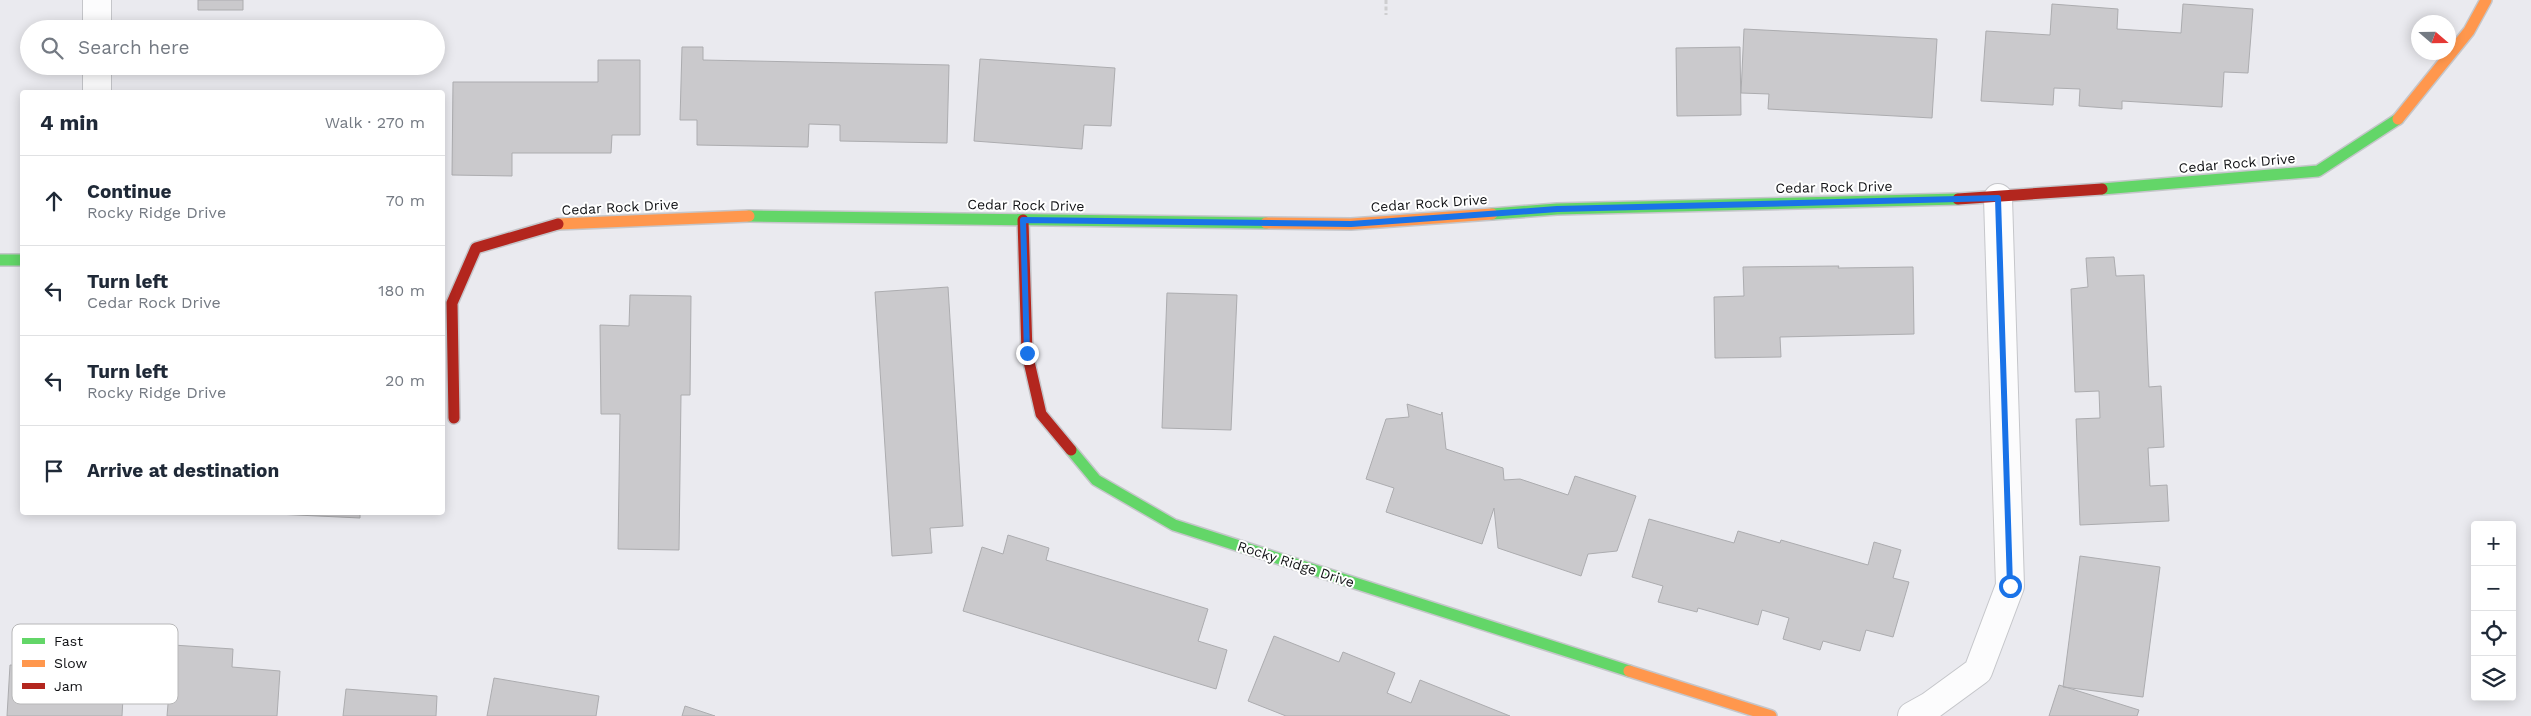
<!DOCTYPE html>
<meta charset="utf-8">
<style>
:root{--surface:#fff;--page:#f2f2f3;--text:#1f2937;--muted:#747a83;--line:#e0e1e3}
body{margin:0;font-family:"Work Sans",sans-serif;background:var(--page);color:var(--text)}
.controls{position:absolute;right:15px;bottom:15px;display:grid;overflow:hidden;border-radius:5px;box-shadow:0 2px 12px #0003}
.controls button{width:45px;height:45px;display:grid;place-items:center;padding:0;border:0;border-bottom:1px solid var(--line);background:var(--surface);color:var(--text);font:25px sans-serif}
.compass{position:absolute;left:2411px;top:15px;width:45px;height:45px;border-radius:50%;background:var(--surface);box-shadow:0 2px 12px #0003;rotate:110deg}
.stop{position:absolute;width:15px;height:15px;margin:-11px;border:4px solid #1a73e8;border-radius:50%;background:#fff}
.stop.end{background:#1a73e8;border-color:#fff;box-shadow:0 1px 5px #0008}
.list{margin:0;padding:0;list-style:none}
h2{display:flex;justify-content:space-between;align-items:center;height:65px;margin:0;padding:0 20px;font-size:21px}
h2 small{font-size:16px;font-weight:400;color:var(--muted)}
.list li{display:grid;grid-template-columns:32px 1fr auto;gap:15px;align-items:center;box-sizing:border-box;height:90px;padding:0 20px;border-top:1px solid var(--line)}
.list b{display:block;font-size:19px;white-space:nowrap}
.list p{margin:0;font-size:16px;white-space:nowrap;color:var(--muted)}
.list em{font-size:16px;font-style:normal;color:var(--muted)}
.icon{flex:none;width:28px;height:28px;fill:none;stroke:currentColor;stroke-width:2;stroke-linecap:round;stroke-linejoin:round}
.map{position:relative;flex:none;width:2531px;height:716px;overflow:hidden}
.search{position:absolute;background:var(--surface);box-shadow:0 2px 12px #0003;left:20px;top:20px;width:425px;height:55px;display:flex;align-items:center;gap:12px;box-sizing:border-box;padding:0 18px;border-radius:28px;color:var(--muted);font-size:19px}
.panel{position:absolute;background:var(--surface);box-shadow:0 2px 12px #0003;left:20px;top:90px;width:425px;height:425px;border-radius:5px}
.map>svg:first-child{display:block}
.building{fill:#cac9cc;stroke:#acacaf}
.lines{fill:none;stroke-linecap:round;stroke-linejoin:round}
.street-casing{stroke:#c5c6ca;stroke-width:30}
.fast-casing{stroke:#c5c6ca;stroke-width:14}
.slow-casing{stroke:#c5c6ca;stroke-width:14}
.jam-casing{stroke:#c5c6ca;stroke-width:14}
.path{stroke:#ceced0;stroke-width:3;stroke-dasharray:4 2.5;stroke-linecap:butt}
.street{stroke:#fcfcfd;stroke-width:28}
.fast{stroke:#63d668;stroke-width:11}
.slow{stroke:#ff974d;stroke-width:11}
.jam{stroke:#b3261e;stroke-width:11}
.route{stroke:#1a73e8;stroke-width:6}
.labels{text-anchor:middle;stroke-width:4;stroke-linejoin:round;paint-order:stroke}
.street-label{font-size:14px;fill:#0f1013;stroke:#fff}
.key{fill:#fff;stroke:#b7b7b8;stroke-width:1}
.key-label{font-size:14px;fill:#0f1013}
</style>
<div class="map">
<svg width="2531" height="716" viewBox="0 0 2531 716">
<rect width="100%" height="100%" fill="#eaeaef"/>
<!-- building -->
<path class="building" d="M198,0H243V10H198Z
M2052,4L2118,9L2117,29L2181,33L2183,4L2253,9L2248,73L2224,72L2222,107L2122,101V109L2079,106L2080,89L2054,88L2053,105L1981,101L1986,31L2050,35Z
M1744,29L1937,39L1932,118L1768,109L1769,94L1741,93Z
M682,47H703V60L949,65L947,143L840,141V125L809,124L808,147L697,145V120H680Z
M1740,47L1741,115L1677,116L1676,48Z
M980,59L1115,68L1111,126L1084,125L1082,149L974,141Z
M598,60H640V135H612L611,153H512V176L452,175L453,82H598Z
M2114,257L2116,276L2144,275L2149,387L2161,386L2164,447L2148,448L2150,486L2167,485L2169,521L2080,525L2076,419L2100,418L2099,391L2075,392L2071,289L2088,287L2086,258Z
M1839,266L1838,268L1913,267L1914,334L1780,337L1781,357L1715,358L1714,297L1744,296L1743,267Z
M948,287L963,526L930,528L932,553L892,556L875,292Z
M1167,293L1237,295L1231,430L1162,428Z
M630,295L691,296L690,395H681L679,550L618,549L620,414H601L600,325L629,326Z
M1407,404L1441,415L1442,412L1446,449L1503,468L1504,480L1520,479L1568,495L1575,476L1636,496L1617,551L1588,554L1581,576L1498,548L1494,508L1482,544L1386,512L1394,488L1366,479L1386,419L1409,417Z
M276,512H360V518L276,514Z
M1649,519L1734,543L1738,531L1780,543L1781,540L1868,565L1874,542L1901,550L1893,578L1909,582L1893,637L1866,630L1860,651L1823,641L1820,650L1783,639L1789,618L1762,610L1758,625L1698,608L1697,612L1658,602L1663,586L1632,577Z
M1008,535L1049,548L1046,560L1208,609L1198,641L1227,650L1216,689L963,611L982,547L1003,554Z
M2080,556L2160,567L2143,697L2063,687Z
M1274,636L1339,662L1343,652L1395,673L1387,693L1411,703L1420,680L1510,716H1286L1248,701Z
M173,645L233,649L232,667L280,671L277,716H167Z
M95,659L125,661L122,716H7L10,665L94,670Z
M494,678L599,696L596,716H487Z
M2059,685L2139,710L2137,716H2049Z
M346,689L437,696L436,716H343Z
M685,706L715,716H682Z"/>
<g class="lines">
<defs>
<path id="street" d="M97,29V0
M97,92V66
M1912,716L1930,706L1978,671L2010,586L1998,198"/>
<path id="fast" d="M2102,189L2318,171L2398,119
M1492,214L1557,209L1958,199
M749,216L1266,223
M0,260H22
M1071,450L1096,480L1174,525L1629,671"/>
<path id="slow" d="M2398,119L2469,31L2486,0
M1266,223L1351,224L1492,214
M558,224L749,216
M1629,671L1771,716"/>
<path id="jam" d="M1958,199L2102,189
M1023,220L1027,353L1041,414L1071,450
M454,418L452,303L476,248L558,224"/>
</defs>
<!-- street casing -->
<use href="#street" class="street-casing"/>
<!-- fast casing -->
<use href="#fast" class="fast-casing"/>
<!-- slow casing -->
<use href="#slow" class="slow-casing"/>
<!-- jam casing -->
<use href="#jam" class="jam-casing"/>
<!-- path -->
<path class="path" d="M1386,0V15"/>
<!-- street -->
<use href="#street" class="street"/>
<!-- fast -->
<use href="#fast" class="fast"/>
<!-- slow -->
<use href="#slow" class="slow"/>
<!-- jam -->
<use href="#jam" class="jam"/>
</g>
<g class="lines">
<!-- route -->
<path class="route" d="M1027,353L1023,220L1351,224L1557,209L1998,198L2010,586"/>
</g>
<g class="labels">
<!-- street labels -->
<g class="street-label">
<text transform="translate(2237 163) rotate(-5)" y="5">Cedar Rock Drive</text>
<text transform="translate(1834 187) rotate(-1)" y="5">Cedar Rock Drive</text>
<text transform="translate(1429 203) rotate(-4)" y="5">Cedar Rock Drive</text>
<text transform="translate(1026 205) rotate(1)" y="5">Cedar Rock Drive</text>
<text transform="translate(620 207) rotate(-3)" y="5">Cedar Rock Drive</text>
<text transform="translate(1296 564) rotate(18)" y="5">Rocky Ridge Drive</text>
</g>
</g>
<!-- legend -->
<rect x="12" y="624" width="166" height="80" rx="8" class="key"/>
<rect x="22" y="638" width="23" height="6" fill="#63d668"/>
<rect x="22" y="660" width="23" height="7" fill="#ff974d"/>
<rect x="22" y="683" width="23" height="6" fill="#b3261e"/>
<g class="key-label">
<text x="54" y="646">Fast</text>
<text x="54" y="668">Slow</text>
<text x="54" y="691">Jam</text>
</g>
</svg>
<div class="controls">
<button>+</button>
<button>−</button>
<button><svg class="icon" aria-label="locate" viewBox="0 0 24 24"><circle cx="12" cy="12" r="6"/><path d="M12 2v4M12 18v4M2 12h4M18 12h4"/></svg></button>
<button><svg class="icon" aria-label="layers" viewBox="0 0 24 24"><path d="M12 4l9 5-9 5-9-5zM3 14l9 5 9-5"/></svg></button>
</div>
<svg class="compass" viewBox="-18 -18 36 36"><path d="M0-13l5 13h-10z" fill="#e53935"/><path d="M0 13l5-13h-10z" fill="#747a83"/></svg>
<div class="stop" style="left:2010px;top:586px"></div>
<div class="stop end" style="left:1027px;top:353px"></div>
<div class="search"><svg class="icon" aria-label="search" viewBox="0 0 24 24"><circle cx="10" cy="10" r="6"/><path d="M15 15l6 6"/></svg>Search here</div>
<section class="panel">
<h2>4 min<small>Walk · 270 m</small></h2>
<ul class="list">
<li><svg class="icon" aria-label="ahead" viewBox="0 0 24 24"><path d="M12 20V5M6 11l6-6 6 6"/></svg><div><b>Continue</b><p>Rocky Ridge Drive</p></div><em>70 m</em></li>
<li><svg class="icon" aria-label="left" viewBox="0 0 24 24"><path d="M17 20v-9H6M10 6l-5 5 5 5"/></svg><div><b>Turn left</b><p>Cedar Rock Drive</p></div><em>180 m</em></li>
<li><svg class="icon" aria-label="left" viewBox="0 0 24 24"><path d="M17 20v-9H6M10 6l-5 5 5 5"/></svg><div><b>Turn left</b><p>Rocky Ridge Drive</p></div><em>20 m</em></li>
<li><svg class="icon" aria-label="arrive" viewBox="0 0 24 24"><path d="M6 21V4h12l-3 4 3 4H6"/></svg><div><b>Arrive at destination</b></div></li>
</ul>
</section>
</div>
